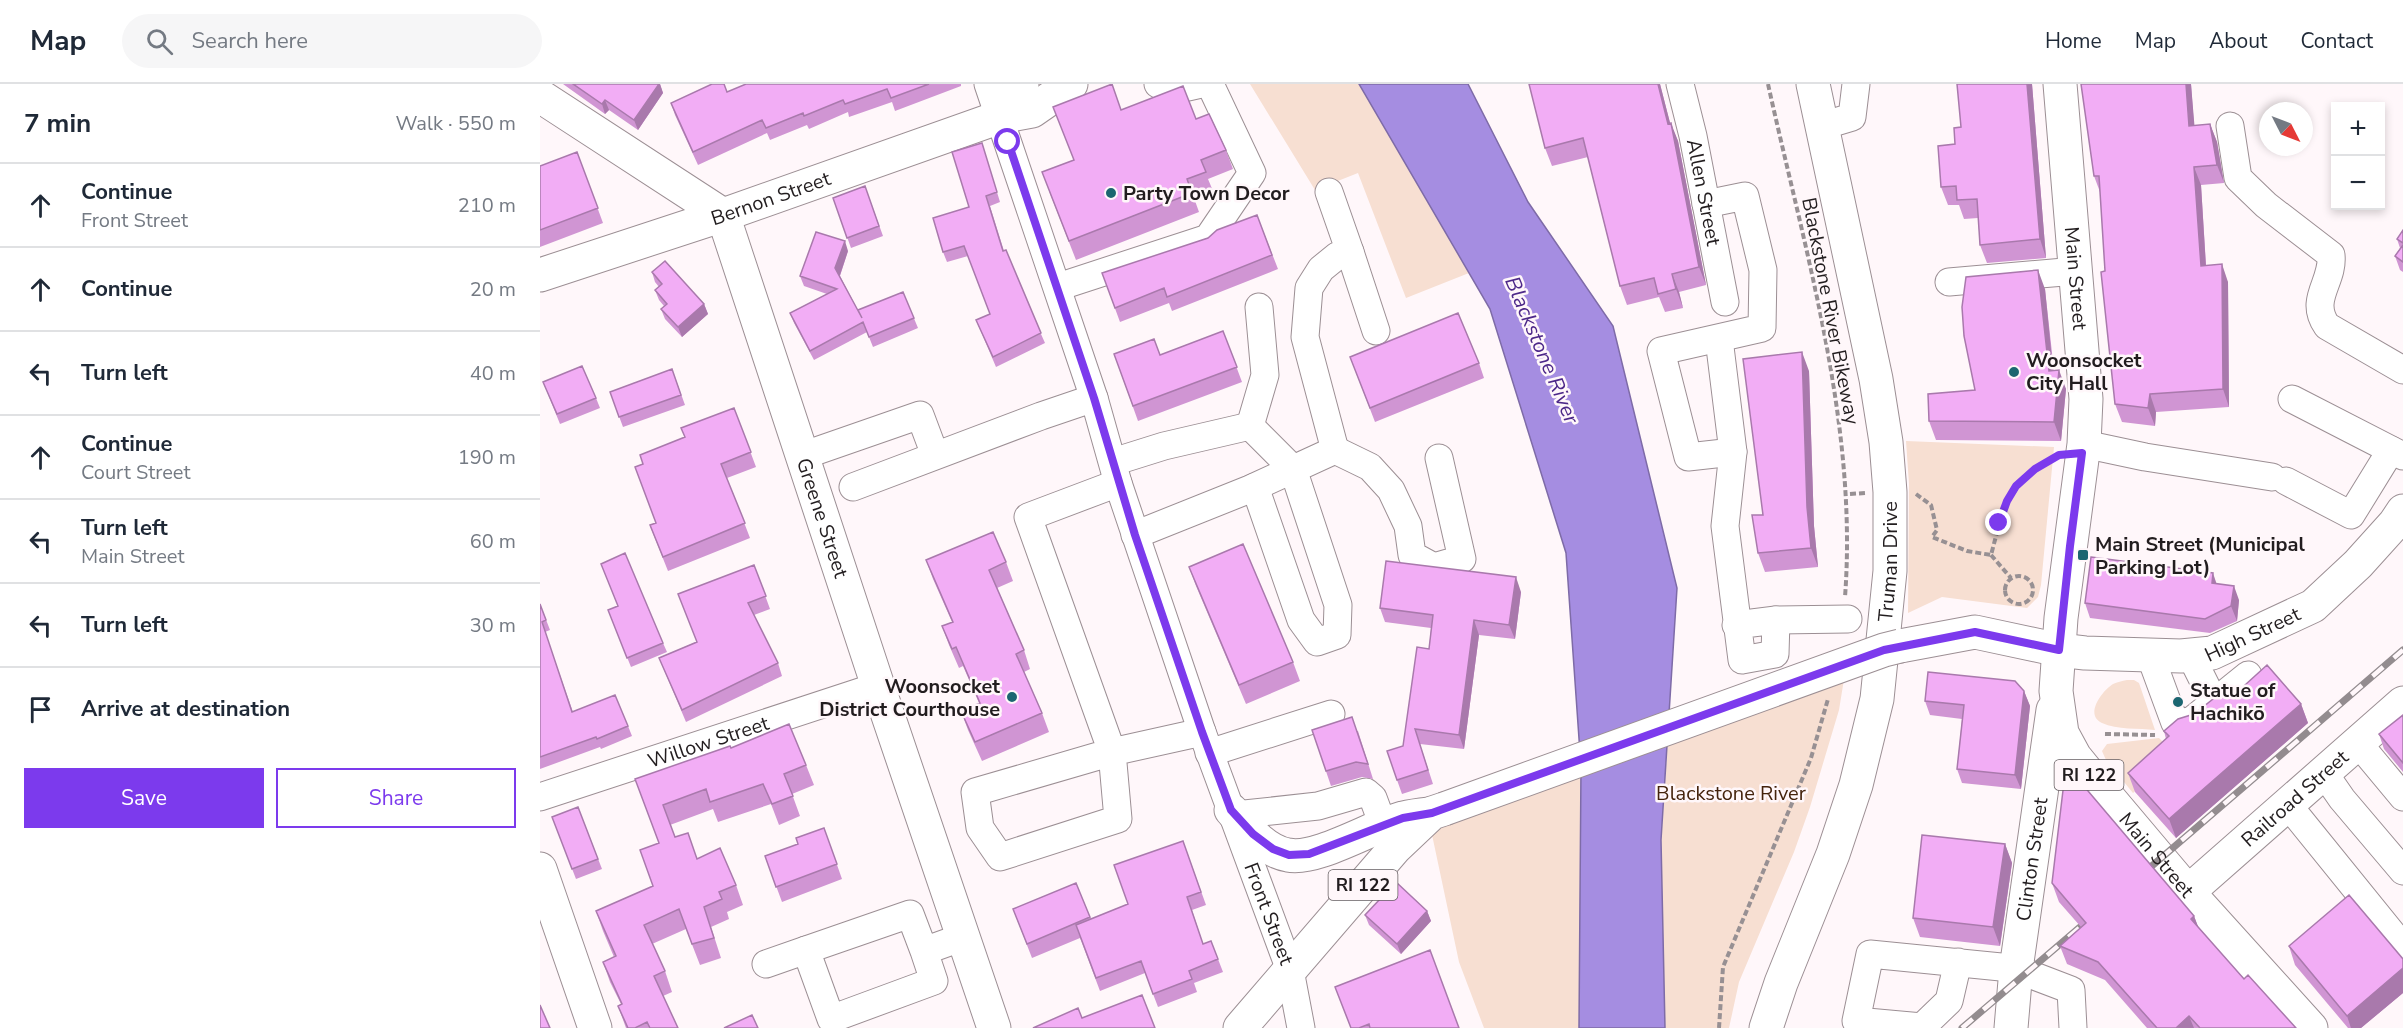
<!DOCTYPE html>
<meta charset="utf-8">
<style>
:root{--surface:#fff;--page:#f6f6f7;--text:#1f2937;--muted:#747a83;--line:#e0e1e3;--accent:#7c3aed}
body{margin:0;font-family:"Nunito Sans",sans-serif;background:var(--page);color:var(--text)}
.controls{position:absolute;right:18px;top:18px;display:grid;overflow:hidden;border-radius:0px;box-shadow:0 3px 9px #0003}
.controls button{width:54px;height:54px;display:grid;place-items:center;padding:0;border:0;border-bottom:2px solid var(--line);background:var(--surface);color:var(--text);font:30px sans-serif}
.compass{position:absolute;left:1719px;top:18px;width:54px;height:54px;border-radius:50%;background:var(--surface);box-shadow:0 3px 9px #0003;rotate:132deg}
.stop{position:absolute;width:18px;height:18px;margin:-14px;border:4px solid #7c3aed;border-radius:50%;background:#fff}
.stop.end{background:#7c3aed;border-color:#fff;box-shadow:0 2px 6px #0008}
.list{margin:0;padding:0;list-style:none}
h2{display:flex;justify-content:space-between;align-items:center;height:78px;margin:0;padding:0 24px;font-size:26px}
h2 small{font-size:20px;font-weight:400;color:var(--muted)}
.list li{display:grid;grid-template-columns:39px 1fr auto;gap:18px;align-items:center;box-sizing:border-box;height:84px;padding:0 24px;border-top:2px solid var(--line)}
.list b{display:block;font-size:22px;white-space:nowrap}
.list p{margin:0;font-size:20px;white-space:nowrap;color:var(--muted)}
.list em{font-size:20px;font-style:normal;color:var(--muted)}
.actions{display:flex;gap:12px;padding:18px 24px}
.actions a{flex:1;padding:14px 0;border:2px solid var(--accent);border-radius:0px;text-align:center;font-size:21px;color:var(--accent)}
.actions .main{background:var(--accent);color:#fff}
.icon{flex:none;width:33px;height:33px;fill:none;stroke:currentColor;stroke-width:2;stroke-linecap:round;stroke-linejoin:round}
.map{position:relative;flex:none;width:1863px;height:944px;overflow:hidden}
header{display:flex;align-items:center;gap:36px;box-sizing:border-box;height:84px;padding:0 30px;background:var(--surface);border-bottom:2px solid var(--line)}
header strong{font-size:28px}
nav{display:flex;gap:33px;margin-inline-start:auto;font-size:21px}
.search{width:420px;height:54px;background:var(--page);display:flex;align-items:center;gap:15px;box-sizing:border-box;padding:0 21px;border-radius:33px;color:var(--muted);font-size:22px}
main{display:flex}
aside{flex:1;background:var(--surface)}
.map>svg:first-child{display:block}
.green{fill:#f7dfd2}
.water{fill:#a58de1;stroke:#7e6ba7;stroke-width:1.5}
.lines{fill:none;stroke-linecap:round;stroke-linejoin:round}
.minor-casing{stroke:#9c8f94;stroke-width:29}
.major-casing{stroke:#9c8f94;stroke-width:35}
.path{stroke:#979093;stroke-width:4;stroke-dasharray:6 3;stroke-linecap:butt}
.minor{stroke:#fff;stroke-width:27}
.major{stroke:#fff;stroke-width:33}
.rail-casing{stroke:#938c8f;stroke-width:7}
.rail{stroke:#fff7fa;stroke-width:4.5;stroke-dasharray:14;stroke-linecap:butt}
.major-bridge-casing{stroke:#9c8f94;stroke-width:35;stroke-linecap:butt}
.major-bridge{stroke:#fff;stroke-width:33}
.wall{fill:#d095d3}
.shaded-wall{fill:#a979ac}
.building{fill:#f2adf5;stroke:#a979ac;stroke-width:1.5}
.route{stroke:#7c3aed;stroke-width:8}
.poi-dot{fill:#1c6671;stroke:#fff7fa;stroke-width:2}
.labels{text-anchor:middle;stroke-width:5;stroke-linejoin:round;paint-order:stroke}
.shield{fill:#fff7fa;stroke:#645e61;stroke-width:1.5}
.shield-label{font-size:18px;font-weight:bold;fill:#221d1f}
.poi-label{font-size:20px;font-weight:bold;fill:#221d1f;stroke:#fff7fa;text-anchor:start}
.street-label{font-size:20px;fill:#221d1f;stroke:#fff7fa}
.park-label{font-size:20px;fill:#44230c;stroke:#fff7fa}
.water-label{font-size:21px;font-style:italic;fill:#4d2889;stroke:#fff7fa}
</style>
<header>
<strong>Map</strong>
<div class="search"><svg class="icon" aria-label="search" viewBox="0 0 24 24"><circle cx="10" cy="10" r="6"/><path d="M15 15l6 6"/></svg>Search here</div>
<nav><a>Home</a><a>Map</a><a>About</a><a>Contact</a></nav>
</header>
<main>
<aside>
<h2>7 min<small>Walk · 550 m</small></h2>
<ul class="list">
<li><svg class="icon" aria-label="ahead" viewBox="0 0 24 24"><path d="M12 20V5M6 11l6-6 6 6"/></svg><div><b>Continue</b><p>Front Street</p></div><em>210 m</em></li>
<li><svg class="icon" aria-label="ahead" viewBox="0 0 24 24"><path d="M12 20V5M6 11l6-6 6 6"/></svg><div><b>Continue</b></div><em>20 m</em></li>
<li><svg class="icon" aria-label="left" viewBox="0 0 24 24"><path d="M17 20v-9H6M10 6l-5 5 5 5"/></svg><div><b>Turn left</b></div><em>40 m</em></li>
<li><svg class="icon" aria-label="ahead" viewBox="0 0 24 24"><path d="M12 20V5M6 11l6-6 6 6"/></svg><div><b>Continue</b><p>Court Street</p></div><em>190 m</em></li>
<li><svg class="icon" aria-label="left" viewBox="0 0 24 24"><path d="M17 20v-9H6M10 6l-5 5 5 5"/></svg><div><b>Turn left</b><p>Main Street</p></div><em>60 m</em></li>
<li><svg class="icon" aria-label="left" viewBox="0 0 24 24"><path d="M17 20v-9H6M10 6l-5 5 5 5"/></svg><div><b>Turn left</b></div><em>30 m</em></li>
<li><svg class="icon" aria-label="arrive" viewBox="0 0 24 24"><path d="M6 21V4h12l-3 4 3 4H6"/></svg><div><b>Arrive at destination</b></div></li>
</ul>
<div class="actions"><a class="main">Save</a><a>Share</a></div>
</aside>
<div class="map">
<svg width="1863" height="944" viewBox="0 0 1863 944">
<rect width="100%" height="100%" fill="#fff7fa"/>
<!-- green -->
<path class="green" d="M710,0H819L929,189L866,214L818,89L775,106Z
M1366,357L1514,363L1501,501L1498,513L1487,524L1402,513L1368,529L1369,400Z
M1305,589L1299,626L1270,723L1254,768L1199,898L1189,944H1125L1121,756L1128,652Z
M1587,596H1594L1599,599L1615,646C1599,644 1577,646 1562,639C1544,631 1562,607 1573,600C1577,598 1582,597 1587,596Z
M1619,654L1636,671L1593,709L1566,676L1562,667L1567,660Z
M1041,683L1039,944H944L919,878L891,746Z"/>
<!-- water -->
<path class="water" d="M819,0H928L988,118L1073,242L1137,504L1121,756L1125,944H1039L1041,683L1026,469L950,225Z"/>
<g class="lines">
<defs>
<g id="minor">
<path id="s1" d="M448,0L554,314L578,399L662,648L750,886L761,944"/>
<path d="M618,0L630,7L661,0"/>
<path id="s2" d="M1140,0L1153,52L1185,218"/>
<path d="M1282,42L1312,33L1316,0"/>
<path d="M1690,42L1698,94L1726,121L1791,171C1794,198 1768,215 1787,242L1863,286"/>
<path d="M789,108L810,168"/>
<path d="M1166,120L1205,112L1223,186L1222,244L1121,267L1148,373L1193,368"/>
<path d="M1409,198L1536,187"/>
<path d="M518,203L668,154L712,89L670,0"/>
<path d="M1179,255L1193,368L1185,442L1202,576L1235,570L1236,536L1196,541"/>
<path d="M1752,315L1863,372"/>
<path d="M710,342L725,291L719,223"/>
<path d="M1544,360L1605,373L1732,393"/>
<path d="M795,366L765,253L769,204L781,185L797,172L810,168L836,247"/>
<path d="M262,372L380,331L395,371"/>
<path d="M573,378L624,362L710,342L753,385L798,521L797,551L777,558L761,536L715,403"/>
<path d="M1746,397L1811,431L1851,366"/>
<path d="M578,399L488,433L572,668L578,735L460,773L440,744L435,708L572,668L662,648"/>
<path d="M313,403L501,332L554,314"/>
<path d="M595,451L710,405L795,366L830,383L851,406L868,442L872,471L894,483L922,475L899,374"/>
<path d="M1236,536L1308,535"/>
<path d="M1610,571L1635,639L1651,637L1708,591"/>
<path d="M1651,572L1674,618"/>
<path d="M1818,659L1863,713"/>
<path d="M669,669L791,630"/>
<path d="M1784,689L1802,715L1863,787"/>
<path id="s3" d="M0,713L338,602"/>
<path d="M1748,721L1863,863"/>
<path d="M695,731L778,722L826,708L833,714L843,741"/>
<path d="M384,867L394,897L291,935L266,866L370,830L384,867L423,853"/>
<path d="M1418,878L1409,917L1382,943L1316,937L1330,870L1461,883L1476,885L1531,906L1533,944"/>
<path d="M226,880L266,866"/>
</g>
<g id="major">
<path id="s4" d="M1520,0L1546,315L1544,360L1521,534L1516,607L1522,649L1535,673L1557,700L1648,808L1771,944"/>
<path id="s5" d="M0,12L183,131L338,602L454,944"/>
<path d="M460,33L482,0"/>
<path id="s6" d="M0,191L183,131L460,33L492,27L531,0"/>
<path id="s7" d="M1360,562L1435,548L1519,566L1545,569L1641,572L1672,569L1773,522L1818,480L1855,439L1863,427"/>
<path d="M691,726C706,743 724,767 748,771C777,777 833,742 863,734C872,732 881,731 890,730"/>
<path d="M0,785L55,944"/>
<path id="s8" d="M1648,808L1863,619"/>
<path d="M700,944L855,764L892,729L904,725"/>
<path id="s9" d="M1226,944L1241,899L1293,770L1316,701L1337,615L1350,487V408L1346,358L1336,295L1273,0"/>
<path id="s10" d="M1471,944L1476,885L1513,626"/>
</g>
</defs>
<!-- minor casing -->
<use href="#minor" class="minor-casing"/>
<!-- major casing -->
<use href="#major" class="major-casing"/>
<!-- path -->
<path class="path" d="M1228,0C1265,168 1318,340 1305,513
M1310,410L1325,409
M1376,410L1391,421L1397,446L1392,453L1427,467L1451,471C1464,422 1468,401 1514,374
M1451,471L1471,494
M1465 506a14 14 0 1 1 28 0a14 14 0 1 1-28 0Z
M1565,650L1615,651
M1179,944L1183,883L1271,674L1288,615"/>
<!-- minor -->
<use href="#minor" class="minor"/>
<!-- major -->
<use href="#major" class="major"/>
<defs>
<path id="rail" d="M1599,793L1863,566
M1422,944L1553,832"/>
</defs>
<!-- rail casing -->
<use href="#rail" class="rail-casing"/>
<!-- rail -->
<use href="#rail" class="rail"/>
<defs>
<path id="major-bridge" d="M904,725L1344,566L1360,562"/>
</defs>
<!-- major-bridge casing -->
<use href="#major-bridge" class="major-bridge-casing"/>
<!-- major-bridge -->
<use href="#major-bridge" class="major-bridge"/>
</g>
<!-- wall -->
<path class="wall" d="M23,0H120L123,9L98,46L69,26L65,30Z
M206,0H421V2L355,27L352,18L309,33L308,28L269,45L267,41L230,56L227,49L158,81L135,31L131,19L187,8Z
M989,0H1120L1130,39L1138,57L1166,201L1139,208L1143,224L1125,228L1119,213L1087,221L1080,202L1048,73L1012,82L1005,64Z
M1492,0L1506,174L1447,179L1440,161L1438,134L1424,135L1419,121H1408L1401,103L1421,43Z
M1541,0H1651L1654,42L1670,40L1677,58L1684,99L1661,101L1666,181L1688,198L1689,323L1616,328L1615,342L1582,338L1575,320L1560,108L1554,92Z
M581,26L656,35L686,66L693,85L668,95L673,107L654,114L659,128L536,176L509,107L534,76Z
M442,59L460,118L450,122L464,167L505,259L456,283L436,236L450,230L428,172L407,178L403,168L429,123Z
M37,68L63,139L0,163V82Z
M325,102L343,152L311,164L293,114Z
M717,131L738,185L632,227L629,219L580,238L562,189L668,154Z
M1863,146V188L1860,186L1855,172L1860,164L1857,155Z
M308,167L300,192L321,232L363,208L378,244L333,263L327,248L274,276L254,239L250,229L287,210L264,202L260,192Z
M112,188L164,220L168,230L142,253L125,235L121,225L124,222L119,216L115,206L119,203L115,198Z
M1505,205L1514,287L1526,305L1521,357L1396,356L1389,337L1435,306Z
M683,247L702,298L598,337L574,270L620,271Z
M810,273L939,279L944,294L835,338Z
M132,285L145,321L83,343L70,308Z
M1269,287L1274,442L1278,483L1225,488L1218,469L1223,431Z
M3,298L56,314L60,324L20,340Z
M194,324L216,383L187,394L210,454L128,487L110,442L116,439L103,380Z
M386,476L466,478L473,497L457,504L484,566L490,585L484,588L502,629L509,648L442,677L428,646L421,627L439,619L423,582L419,584L409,561L402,542L412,538L393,495Z
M61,480L123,559L127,568L91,583L68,526L78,522Z
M214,481L230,525L214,531L238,579L242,592L146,638L119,574L156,558Z
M649,483L753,578L760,597L706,620L656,502Z
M981,508L975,555L939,551L924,665L880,660L893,700L862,710L857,696L863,662L889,565L891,544L845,538L840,524Z
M1699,516L1697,537L1670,549L1550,534L1545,519Z
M0,520L10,546L5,548L33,628L88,642L92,652L61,665L60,663L0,685Z
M1484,607L1490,622L1481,705L1422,699L1417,685L1422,635L1390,631L1385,617Z
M1694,611L1761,620L1768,639L1636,754L1595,708L1588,689L1626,655L1624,647L1654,630Z
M1863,631V688L1844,665L1839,650Z
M772,646L818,647L833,695L822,693L791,702Z
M191,664L266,681L274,701L252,710L260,732L239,741L231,720L178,738L173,725L130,741L135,753L157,775L196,801L203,821L187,828L189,835L171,843L181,874L160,881L146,845L112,860L125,887L132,908L123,912L138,944H86L78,922L81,920L70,898L63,878L74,873L63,847L56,827L113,802L119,759L95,695Z
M38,723L62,785L36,795L12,733Z
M284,744L302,795L242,818L225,772L258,760Z
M643,757L666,821L652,826L663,860L671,857L683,888L654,899L657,908L618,923L605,889L560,907L540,854L492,874L473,825L536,799L551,835L588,820Z
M1465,760L1472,779L1460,862L1380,853L1373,834Z
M1512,799L1654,832L1658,843L1704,895L1756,944H1607L1565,896L1527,880L1520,862L1541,843L1519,818Z
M887,827L891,837L861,870L829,841L825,831Z
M1749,862L1863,875V909L1821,944H1808L1755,881Z
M795,903L919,944H811Z"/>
<!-- shaded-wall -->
<path class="shaded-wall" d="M119,0H120L123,9L98,46L94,36Z
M1118,0H1120L1135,58L1128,40Z
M1487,0H1492L1506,174L1500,155Z
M1646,0H1651L1656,60L1649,42Z
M65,16L69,26L65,30L62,20Z
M1131,39L1138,57L1166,201L1159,183Z
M1670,40L1677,58L1684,99L1677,81Z
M1654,83L1661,101L1667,200L1661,182Z
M305,157L308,167L299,194L295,184Z
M1682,180L1688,198L1689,323L1683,305Z
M1498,186L1505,205L1515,306L1509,287Z
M1132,190L1139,208L1143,224L1136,205Z
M164,220L168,230L142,253L138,243Z
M1262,268L1269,287L1274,442L1278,483L1271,464L1267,423Z
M1519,286L1526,305L1521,357L1514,338Z
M1610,310L1616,328L1615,342L1608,324Z
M1673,489L1678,504L1672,499Z
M976,493L981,508L975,555L969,541Z
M1694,502L1699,516L1697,537L1691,522Z
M934,536L939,551L924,665L919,651Z
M1484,607L1490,622L1481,705L1475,691Z
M1761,620L1768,639L1636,754L1629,735Z
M1465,760L1472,779L1460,862L1453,843Z
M887,827L891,837L861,870L857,860Z
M1654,832L1661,850L1651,835Z
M1863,884V909L1821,944H1811L1807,932Z
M1649,932L1654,944H1636Z"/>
<!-- building -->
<path class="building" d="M33,0H119L94,36L65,16L62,20Z
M172,0H184L187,8L206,0H389L351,14L347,5L305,20L303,16L264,32L263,29L226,44L222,36L153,68L131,19Z
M572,0L581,26L643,2L656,35L669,30L686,66L661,76L666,88L647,95L652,109L529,157L502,88L534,76L513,23Z
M989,0H1118L1128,40L1131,39L1159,183L1132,190L1136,205L1118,210L1114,194L1080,202L1043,54L1005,64Z
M1417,0H1487L1500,155L1440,161L1437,115L1417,116L1416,102L1401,103L1398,62L1415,60L1414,44L1421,43Z
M1541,0H1646L1649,42L1670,40L1677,81L1654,83L1661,182L1682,180L1683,305L1610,310L1608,324L1575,320L1561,188L1565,187L1559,92H1554Z
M442,59L457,108L446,112L463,167L466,166L501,249L453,273L436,236L450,230L424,162L403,168L393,134L429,123L412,68Z
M37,68L58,124L0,146V82Z
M325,102L339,142L307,154L293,114Z
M717,131L732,171L627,213L624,204L575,224L562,189L668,154L677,146Z
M1863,146V159L1857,155Z
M276,148L305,157L295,184L322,234L318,226L363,208L374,234L329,253L323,238L270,267L250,229L297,205L260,192Z
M1863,161V178L1855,172Z
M125,177L164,220L138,243L121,225L127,220L115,206L122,200L112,188Z
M1498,186L1509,287L1519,286L1514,338L1389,337L1388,310L1435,306L1424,252L1422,223L1426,193Z
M918,229L939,279L830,324L810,273Z
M683,247L697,283L593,322L574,270L614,255L620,271Z
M1262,268L1267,423L1271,464L1218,469L1212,431H1223L1203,275Z
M42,282L56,314L17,330L3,298Z
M132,285L141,311L79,333L70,308Z
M194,324L211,368L181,380L205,439L123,473L110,441L116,439L95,383L103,380L100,371L145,353L141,344Z
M453,448L466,478L449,486L484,566L476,570L502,629L435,658L421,627L440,619L416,563L412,565L402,542L413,538L386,476Z
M703,460L753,578L699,601L649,483Z
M85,469L123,559L87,574L68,526L78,522L61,480Z
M1551,473L1673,489L1672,499L1694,502L1691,522L1665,535L1545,519Z
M846,477L976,493L969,541L934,536L919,651L875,645L888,686L857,696L847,667L863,662L877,563L889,565L893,531L840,524Z
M214,481L226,512L208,519L238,579L142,626L119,574L157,558L138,510Z
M0,520L6,536L2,538L32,628L75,611L88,642L57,655L56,653L0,673Z
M1727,581L1761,620L1629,735L1588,689L1629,652L1624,647L1638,635L1654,630L1687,604L1694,611Z
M1388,588L1475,597L1484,607L1475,691L1417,685L1424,621L1385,617Z
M1863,631V679L1839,650Z
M812,633L828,680L816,678L786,687L772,646Z
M249,640L266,681L244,690L253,712L232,720L223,700L170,718L166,705L123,721L135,753L148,749L157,775L180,764L196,801L179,808L182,815L164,823L174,854L152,860L139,825L104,841L125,887L114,892L138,944H110L107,938L95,944H88L78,922L82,920L63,878L76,872L56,827L113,802L100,766L119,759L95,695L190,662L191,664Z
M1526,681L1654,832L1651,835L1704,895L1708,891L1756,944H1660L1649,932L1636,944H1617L1558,878L1520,862L1546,839L1512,799Z
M38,723L58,775L32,785L12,733Z
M284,744L297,780L236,803L225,772L258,760L256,754Z
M1382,751L1465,760L1453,843L1373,834Z
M643,757L661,808L647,813L663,860L671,857L678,875L649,887L652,895L613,910L601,877L556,894L536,841L588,820L574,781Z
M856,798L887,827L857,860L825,831Z
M536,799L550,833L487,860L473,825Z
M1809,811L1863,875V884L1807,932L1749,862Z
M890,866L919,944H830L829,940L819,944H811L795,903Z
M602,911L615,944H493L538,924L542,934Z
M0,921L10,944H0Z
M212,931L218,944H184Z"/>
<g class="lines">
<!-- route -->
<path class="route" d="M468,58L554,314L595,451L662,648L691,726L713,750L733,765L749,771L769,770L863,734L892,729L1344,566L1435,548L1519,566L1530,462L1542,369L1519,371L1495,385L1476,402L1467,417L1459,439"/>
</g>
<!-- markers -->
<g class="poi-dot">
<circle cx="571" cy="109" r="6"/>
<circle cx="1474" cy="288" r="6"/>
<rect x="1537" y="465" width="12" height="12" rx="3"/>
<circle cx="472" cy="613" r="6"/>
<circle cx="1638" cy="618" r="6"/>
</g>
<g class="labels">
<!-- shield labels -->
<g class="shield">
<rect x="1514.5" y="676" width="69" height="30" rx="4.5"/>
<rect x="788.5" y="786" width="69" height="30" rx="4.5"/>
</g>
<g class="shield-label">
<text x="1549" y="697">RI 122</text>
<text x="823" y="807">RI 122</text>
</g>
<!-- poi labels -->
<g class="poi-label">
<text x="583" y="116">Party Town Decor</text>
<text x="1486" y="283">Woonsocket<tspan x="1486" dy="23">City Hall</tspan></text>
<text x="1555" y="467">Main Street (Municipal<tspan x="1555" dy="23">Parking Lot)</tspan></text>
<text x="460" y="609" text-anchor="end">Woonsocket<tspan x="460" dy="23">District Courthouse</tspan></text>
<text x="1650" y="613">Statue of<tspan x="1650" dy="23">Hachikō</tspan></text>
</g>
<!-- street labels -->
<g class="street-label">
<text dy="7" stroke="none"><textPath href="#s2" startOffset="111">Allen Street</textPath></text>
<text dy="7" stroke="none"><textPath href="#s6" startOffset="243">Bernon Street</textPath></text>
<text dy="7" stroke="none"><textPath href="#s4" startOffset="195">Main Street</textPath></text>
<text transform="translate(1291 227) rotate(79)" y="7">Blackstone River Bikeway</text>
<text dy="7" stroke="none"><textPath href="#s5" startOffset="537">Greene Street</textPath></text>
<text dy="7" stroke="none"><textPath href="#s9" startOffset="486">Truman Drive</textPath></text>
<text dy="7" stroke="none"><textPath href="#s7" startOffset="360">High Street</textPath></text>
<text dy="7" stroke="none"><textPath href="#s3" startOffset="177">Willow Street</textPath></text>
<text dy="7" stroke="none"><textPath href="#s8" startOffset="142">Railroad Street</textPath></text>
<text dy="7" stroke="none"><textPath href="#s4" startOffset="807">Main Street</textPath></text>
<text dy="7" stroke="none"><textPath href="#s10" startOffset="170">Clinton Street</textPath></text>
<text dy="7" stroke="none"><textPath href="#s1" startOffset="876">Front Street</textPath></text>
</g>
<!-- park labels -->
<g class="park-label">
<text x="1191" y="716">Blackstone River</text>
</g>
<!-- water labels -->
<g class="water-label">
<text transform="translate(1002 266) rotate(67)" y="7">Blackstone River</text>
</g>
</g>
</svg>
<div class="controls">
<button>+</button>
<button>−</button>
</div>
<svg class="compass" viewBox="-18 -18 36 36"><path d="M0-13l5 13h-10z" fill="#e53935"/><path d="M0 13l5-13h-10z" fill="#747a83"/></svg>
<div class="stop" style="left:468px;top:58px"></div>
<div class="stop end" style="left:1459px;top:439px"></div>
</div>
</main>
